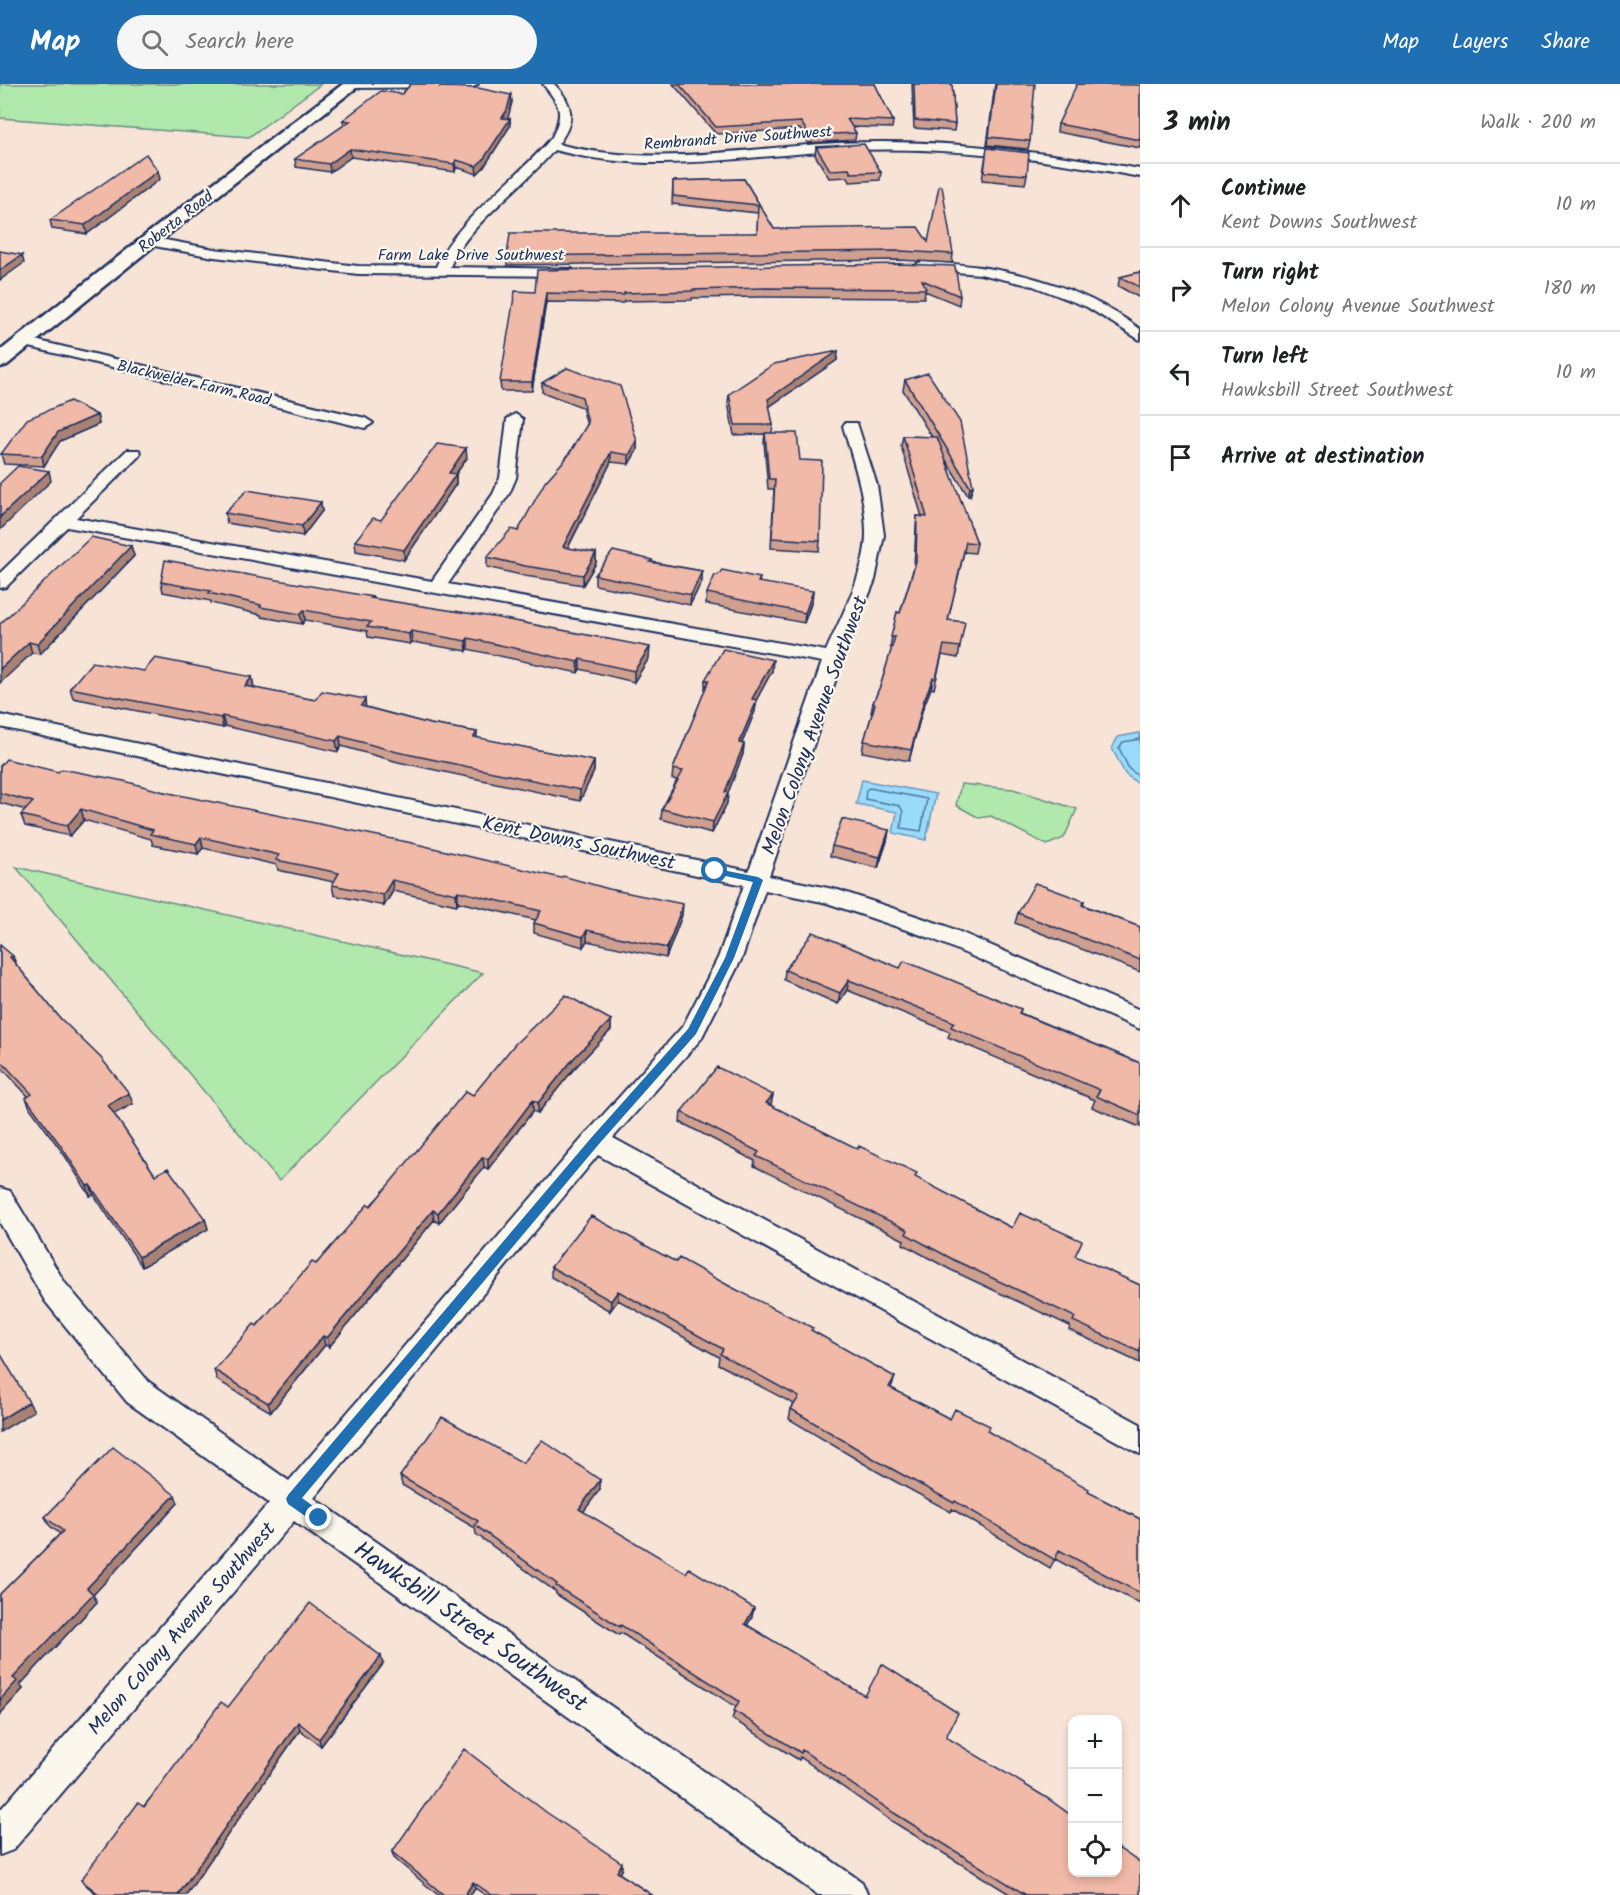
<!DOCTYPE html>
<meta charset="utf-8">
<style>
:root{--surface:#fff;--page:#f6f6f6;--text:#202124;--muted:#757577;--line:#e0e0e0;--accent:#1f6fb2}
body{margin:0;font-family:Kalam,sans-serif;background:var(--page);color:var(--text)}
.controls{position:absolute;right:18px;bottom:18px;display:grid;overflow:hidden;border-radius:12px;box-shadow:0 3px 9px #0003}
.controls button{width:54px;height:54px;display:grid;place-items:center;padding:0;border:0;border-bottom:2px solid var(--line);background:var(--surface);color:var(--text);font:30px sans-serif}
.stop{position:absolute;width:18px;height:18px;margin:-14px;border:4px solid #1f6fb2;border-radius:50%;background:#fff}
.stop.end{background:#1f6fb2;border-color:#fff;box-shadow:0 2px 6px #0008}
.list{margin:0;padding:0;list-style:none}
h2{display:flex;justify-content:space-between;align-items:center;height:78px;margin:0;padding:0 24px;font-size:26px}
h2 small{font-size:20px;font-weight:400;color:var(--muted)}
.list li{display:grid;grid-template-columns:39px 1fr auto;gap:18px;align-items:center;box-sizing:border-box;height:84px;padding:0 24px;border-top:2px solid var(--line)}
.list b{display:block;font-size:22px;white-space:nowrap}
.list p{margin:0;font-size:20px;white-space:nowrap;color:var(--muted)}
.list em{font-size:20px;font-style:normal;color:var(--muted)}
.icon{flex:none;width:33px;height:33px;fill:none;stroke:currentColor;stroke-width:2;stroke-linecap:round;stroke-linejoin:round}
.map{position:relative;flex:none;width:1140px;height:1811px;overflow:hidden}
header{display:flex;align-items:center;gap:36px;box-sizing:border-box;height:84px;padding:0 30px;background:var(--accent);color:#fff}
header strong{font-size:28px}
nav{display:flex;gap:33px;margin-inline-start:auto;font-size:21px}
.search{width:420px;height:54px;background:var(--page);display:flex;align-items:center;gap:15px;box-sizing:border-box;padding:0 21px;border-radius:33px;color:var(--muted);font-size:22px}
main{display:flex}
aside{flex:1;background:var(--surface)}
.map>svg:first-child{display:block}
.green{fill:#b1e9ac;stroke:#668c85;stroke-width:1.5}
.water{fill:#99dbfb;stroke:#6796bc;stroke-width:1.5}
.lines{fill:none;stroke-linecap:round;stroke-linejoin:round}
.shore{stroke:#4d749d;stroke-width:1.5}
.street-casing{stroke:#1b2f5e;stroke-width:4}
.secondary-casing{stroke:#1b2f5e;stroke-width:5}
.street{fill:#fbf7ec;fill-rule:evenodd}
.secondary{fill:#fbf7ec;fill-rule:evenodd}
.wall{fill:#cf9f90;stroke:#1b2f5e;stroke-width:1.5}
.shaded-wall{fill:#a98275;stroke:#1b2f5e;stroke-width:1.5}
.building{fill:#f1b9a7;stroke:#1b2f5e;stroke-width:1.5}
.route{fill:#1f6fb2}
.labels{text-anchor:middle;stroke-width:4.5;stroke-linejoin:round;paint-order:stroke}
.far-street-label{font-size:16px;fill:#1b2f5e;stroke:#fbf7ec}
.street-label{font-size:20px;fill:#1b2f5e;stroke:#fbf7ec}
.near-street-label{font-size:24px;fill:#1b2f5e;stroke:#fbf7ec}
</style>
<header>
<strong>Map</strong>
<div class="search"><svg class="icon" aria-label="search" viewBox="0 0 24 24"><circle cx="10" cy="10" r="6"/><path d="M15 15l6 6"/></svg>Search here</div>
<nav><a>Map</a><a>Layers</a><a>Share</a></nav>
</header>
<main>
<div class="map">
<svg width="1140" height="1811" viewBox="0 0 1140 1811">
<rect width="100%" height="100%" fill="#f8e4d7"/>
<filter id="ink" filterUnits="userSpaceOnUse"><feTurbulence type="fractalNoise" baseFrequency=".0167" numOctaves="2"/><feDisplacementMap in="SourceGraphic" scale="12" xChannelSelector="R" yChannelSelector="G"/><feConvolveMatrix kernelMatrix="1 2 1 2 8 2 1 2 1" color-interpolation-filters="sRGB"/></filter>
<g filter="url(#ink)">
<!-- green -->
<path class="green" d="M0,0H321L249,53L0,34Z
M961,700L1013,705L1077,725L1064,754L1047,761L991,732L979,734L956,721Z
M16,783L483,889L279,1097Z"/>
<!-- water -->
<path class="water" d="M1140,649V701L1125,690L1112,664L1118,653Z
M862,696L936,710L926,756L893,749L897,728L856,720Z"/>
<g class="lines">
<!-- shore -->
<path class="shore" d="M1140,655L1123,658L1119,664L1129,685L1140,693
M869,704L927,715L921,747L901,744L903,728L900,722L865,715L866,706Z"/>
<defs>
<path id="street" d="M347,0H478L473,3L352,4L348,3Z
M543,0H554C574,20 576,37 558,60C652,84 743,64 838,59C939,54 1040,67 1140,85V93C1040,74 939,61 838,67C737,72 655,92 554,66C526,101 465,142 450,183L572,185L574,188L572,191L567,192L358,190L214,173L149,161L142,157L149,153L214,165L358,182L436,183C454,137 520,93 552,53C565,26 559,21 543,0Z
M923,178C1001,181 1076,198 1140,245V256L1087,223L1033,202L980,190L918,185L916,182L918,179Z
M22,253L365,334L373,339L365,344L17,260L15,257L17,254Z
M515,330L523,335L516,394L509,410L448,500L826,567C841,533 866,487 866,450C866,413 853,377 843,342L845,339H857L877,401L884,451L875,496L843,574L769,792L838,806L946,842L1140,926V945L930,854L827,819L765,806L742,874L701,955L613,1054L1140,1340V1370L598,1071L314,1414L862,1798L868,1811H818L294,1437L13,1766L0,1771V1726L269,1419L127,1318L45,1217L0,1139V1104L10,1107L65,1199L149,1298L289,1397L586,1050L683,942L718,874L744,801L0,643V631L749,787L822,578L67,443L6,503L0,504V489L127,366H139L141,369L139,372L76,434L432,497L493,410L500,394L507,335Z"/>
<path id="secondary" d="M343,0H361L155,161L7,281L0,283V267L143,153Z"/>
</defs>
<!-- street casing -->
<use href="#street" class="street-casing"/>
<!-- secondary casing -->
<use href="#secondary" class="secondary-casing"/>
<!-- street -->
<use href="#street" class="street"/>
<!-- secondary -->
<use href="#secondary" class="secondary"/>
</g>
<!-- wall -->
<path class="wall" d="M411,0H445V3L511,11L512,18L507,35H510V42L484,83L477,90L456,83L455,88L351,73L330,88L296,83L295,75L344,41L343,36L402,10Z
M673,0H875L893,37L892,44L852,43L856,49L855,56L808,59L800,45L716,50Z
M912,0H952L955,40L954,47L914,44Z
M995,0L1030,57L1028,65L987,61Z
M1140,1V64L1057,48L1058,40Z
M816,63L881,88L880,96L850,98L848,93L829,94L815,71Z
M987,64L1027,91L1025,100L982,96Z
M160,95L87,150L52,145L50,136Z
M744,95L774,145L928,158L953,170L952,179L899,176L507,181V172L757,149L758,129L672,120L673,97Z
M900,180L960,212L959,221L925,207L924,214L762,213L692,214V216L624,217L623,219L546,218L532,307H501L500,298L535,208Z
M1140,188V214L1118,202L1120,193Z
M838,267L837,276L769,323L773,341L772,349L800,376L820,457L819,467L771,464L774,405H768L764,358L765,350L734,351L728,319L729,310Z
M567,284L637,357V366L629,380L611,378L568,464L596,469V479L583,501L525,492L487,483V473L518,447L587,342L582,323L542,308V299Z
M905,296L973,402L970,412H968L944,373L977,459L975,469L964,468L948,536L960,563L958,574L942,571L934,605L931,604L922,627L909,677L862,668L864,657L872,630L871,629L873,619L881,600L892,564L890,563L897,528L900,529L914,483L916,442L917,432L922,433L901,362L903,352L932,353L903,306Z
M97,331L99,340L60,357L44,382L4,380L1,370Z
M467,374L456,390V400L404,476L356,467L355,457L381,436Z
M322,427L303,452L227,439L225,429Z
M131,462L134,472L40,570L32,569L0,540Z
M652,476V478L702,487V497L690,521L595,501V491Z
M760,494L759,498L812,517L804,539L706,520L707,509Z
M161,498L373,513V515L649,574L634,598L580,585L578,589L468,565L467,567L412,558L410,560L368,553L367,547L305,536L302,540L262,533L261,531L211,519V517L163,508Z
M144,587L252,593L254,604L315,616L366,623L430,640L477,648V654L594,677V687L580,717L398,678L341,662L338,668L225,642L223,644L73,614L70,604Z
M772,587L756,616L755,627L742,659L744,660L743,670L728,708L727,719L712,749L661,735L662,725L677,696L672,695L673,685L705,606V596Z
M0,682L58,688L164,708L682,831L666,874L587,857L583,863L534,849V839L536,836L458,818L457,821L393,807L384,822L334,811L332,801L334,798L278,786L277,781L203,764L198,770L153,761L151,755L84,736L70,752L25,742L21,731L26,726L0,719Z
M889,746L887,757L878,784L830,772L832,762Z
M1084,817L1083,821L1140,843V888L1015,839L1018,829Z
M0,861L60,934L133,1020L114,1030L155,1091L205,1135L208,1145L142,1183L94,1111L90,1112L65,1072L30,1024L26,1014L28,1012L0,982Z
M900,884L1021,925L1020,929L1140,979V1043L1092,1023L1095,1016L948,953L950,948L847,906L838,920L784,896L785,886Z
M611,936V946L573,986L538,1029L533,1027L488,1085L484,1083L439,1139L434,1136L329,1263L325,1261L271,1328L217,1296L214,1286L316,1180L473,1011Z
M771,1022L916,1094L1012,1144L1140,1201V1279L1069,1246L1070,1242L951,1186L903,1160L904,1156L754,1082L755,1077L680,1038L681,1028Z
M676,1178L731,1203L895,1293L891,1304L950,1335L987,1347L1088,1408L1140,1435V1520L1055,1475L1050,1484L952,1425L951,1428L878,1388L789,1335L791,1325L794,1320L718,1280L719,1273L618,1216L610,1227L551,1193V1183Z
M523,1379L600,1405L583,1428L752,1533L747,1541L865,1612L946,1653L1140,1811H1011L890,1736L800,1673L799,1676L732,1635L736,1623L621,1549L619,1551L556,1510V1508L476,1450L475,1444L402,1401L400,1392Z
M178,1419L93,1511L97,1518L20,1601L23,1605L0,1630V1510L60,1450L50,1442L45,1433Z
M383,1580L321,1662L300,1646L186,1811H98L87,1802L81,1796L228,1623Z
M392,1768L622,1786L619,1789L652,1811H485L475,1804L470,1811H438L394,1774Z"/>
<!-- shaded-wall -->
<path class="shaded-wall" d="M511,11L512,18L508,34L502,42V34Z
M510,35V42L484,83L477,90L476,82Z
M350,65L351,73L330,88L329,80Z
M456,76V83L455,88L454,80Z
M158,87L160,95L87,150L85,141Z
M22,171L24,179L0,196V186Z
M546,209V218L532,307V298Z
M838,267L837,276L767,324L768,315Z
M97,331L99,340L60,357L44,382L42,372L58,348Z
M637,357V366L629,380V371Z
M466,364L467,374L449,399V389Z
M611,368V378L563,473V463Z
M49,387L51,397L0,446V433Z
M456,390V400L404,476V466Z
M973,402L970,412H968L970,403Z
M321,418L322,427L303,452L302,442Z
M131,462L134,472L40,570L37,560Z
M596,469V479L583,501V491Z
M702,487V497L690,521L691,511Z
M813,507L812,517L804,539L805,529Z
M304,526L305,536L302,540L300,530Z
M411,547L412,558L410,560L409,550Z
M468,554V565L467,567L466,557Z
M29,558L32,569L0,599V585Z
M650,563L649,574L634,598V587Z
M580,575V585L578,589V578Z
M773,576L772,587L751,626L752,615Z
M252,593L254,604L245,602Z
M933,594L931,604L922,627L909,677L924,616Z
M365,615L366,626L361,622Z
M757,616L755,627L738,669L739,659Z
M222,632L225,642L223,644L221,634Z
M340,652L341,662L338,668L336,657Z
M744,660L743,670L728,709L727,719L712,749L713,738Z
M594,677V687L580,717V706Z
M81,725L84,736L70,752L67,742Z
M889,746L887,757L878,784L880,773Z
M201,753L203,764L198,770L196,760Z
M392,796L393,807L384,822L383,811Z
M458,807V818L457,821L456,810Z
M683,820L682,831L666,874L667,864Z
M587,846V857L583,863V853Z
M13,872L17,882L10,873Z
M849,896L847,906L838,920L840,909Z
M611,936V946L573,986L538,1029V1019L573,975Z
M129,1009L133,1020L111,1031L108,1021Z
M773,1011L771,1021L766,1019Z
M533,1016V1027L488,1085V1075Z
M483,1073L484,1083L439,1139L438,1129Z
M90,1101L94,1111L90,1112L87,1102Z
M433,1126L434,1136L329,1263L327,1254Z
M205,1135L208,1145L142,1183L139,1173Z
M618,1207V1216L610,1227L611,1217Z
M323,1252L325,1261L271,1328L268,1319Z
M29,1318L34,1327L0,1348V1336Z
M600,1396V1405L579,1434V1425Z
M175,1411L178,1419L93,1511L97,1518L20,1601L23,1605L0,1630V1616L13,1594L87,1504Z
M754,1524L752,1533L743,1548L745,1540Z
M381,1572L383,1580L321,1662L319,1655Z
M298,1638L300,1646L186,1811H178Z
M622,1779V1786L617,1794V1788Z
M473,1798L475,1804L470,1811H465Z"/>
<!-- building -->
<path class="building" d="M411,0H443L440,3L478,4L511,11L507,26L502,34L510,35L483,76L476,82L456,76L454,80L350,65L329,80L295,75L350,37L343,36L381,7L402,10Z
M679,0H875L893,37L847,35L856,49L809,51L801,38L716,43Z
M914,0H952L955,40L915,36Z
M996,0H1035L1030,57L989,53Z
M1077,0L1140,1V56L1058,40Z
M864,60L881,88L851,89L849,85L830,86L816,63Z
M987,64L1029,69L1027,91L984,88Z
M146,70L158,87L85,141L50,136Z
M744,95L774,145L918,143L928,158L939,102H942L953,170L900,167L507,172L510,149H757L758,121L673,112V97Z
M0,167L22,171L0,186Z
M900,180L955,182L960,212L922,196L926,205L762,204L692,206V207L624,209V211L546,209L532,298H500L515,207L535,208L537,186Z
M1140,188V203L1120,193Z
M838,267L768,315L773,341H735L729,310L774,280Z
M567,284L620,302L637,357L629,371L611,368L563,463L596,469L583,491L525,482L487,473L511,445L518,447L545,398L568,372L588,339L582,313L542,299Z
M928,289L960,338L973,402L970,403L905,296Z
M70,317L97,331L58,348L42,372L1,370L27,335Z
M765,349H797L800,376L822,377L820,457L772,454L775,395H769Z
M903,352L937,353L977,459L966,458L948,536L965,538L960,563L944,561L936,594H933L924,616L911,666L864,657L875,620L873,619L881,600L895,553H891L897,528L900,529L916,478L917,432L927,433Z
M437,360L466,364L449,389L456,390L404,466L355,457L373,434L381,436Z
M18,382L49,387L0,433V399Z
M247,406L321,418L302,442L225,429Z
M91,453L131,462L37,560L29,558L0,585V540Z
M613,467L652,476L650,478L702,487L691,511L595,491Z
M165,476L373,513L371,514L499,534L650,563L634,587L580,575L578,578L468,554L466,557L411,547L409,550L367,543L371,538L304,526L300,530L260,523L261,521L209,509L211,507L161,498Z
M722,486L760,494L758,498L813,507L805,529L707,509L715,491H718Z
M723,565L773,576L752,615L757,616L739,659L744,660L725,708L728,709L713,738L662,725L683,687L673,685L709,596H705Z
M155,574L252,593L245,602L315,616L322,607L365,615L361,622L430,640L477,648L474,653L594,677L580,706L397,668L340,652L336,657L222,632L221,634L70,604L92,578L144,587Z
M6,675L58,688L62,685L124,697L164,708L412,759L561,794L563,792L609,805L683,820L667,864L587,846L583,853L534,839L541,827L458,807L456,810L392,796L383,811L332,801L339,789L276,776L279,771L201,753L196,760L150,750L153,746L81,725L67,742L21,731L33,718L0,709V682Z
M842,735L889,746L880,773L832,762Z
M1035,799L1084,817L1082,821L1140,843V876L1018,829Z
M813,848L900,884L904,877L949,895L1021,925L1019,929L1140,979V1031L1096,1012L1100,1006L951,943L954,938L849,896L840,909L785,886Z
M0,861L13,872L10,873L60,934L101,974L129,1009L108,1021L155,1091L168,1084L205,1135L139,1173L90,1101L87,1102L61,1062L26,1014L32,1010L0,976Z
M566,911L611,936L573,975L538,1019L533,1016L488,1075L483,1073L438,1129L433,1126L327,1254L323,1252L268,1319L214,1286L254,1240L257,1242L312,1178L316,1180L368,1120L371,1122L466,1007L473,1011L515,960Z
M717,983L773,1011L766,1019L858,1065L859,1062L917,1089L915,1093L1012,1144L1020,1129L1082,1157L1075,1172L1140,1201V1268L1073,1237L1075,1233L954,1176L906,1150L908,1146L756,1072L759,1068L681,1028Z
M591,1132L676,1178L679,1174L731,1203L813,1244L811,1246L895,1293L889,1303L950,1335L955,1325L990,1342L987,1347L1089,1405L1088,1408L1140,1435V1509L1059,1466L1055,1476L955,1417L954,1419L881,1379L791,1325L799,1313L720,1270L723,1265L618,1207L611,1217L551,1183Z
M0,1269L29,1318L0,1336Z
M442,1333L523,1379L542,1356L600,1396L579,1425L686,1489L689,1484L754,1524L745,1540L865,1612L882,1580L958,1629L946,1653L1047,1714L1072,1732V1788H1118V1764L1140,1779V1811H1026L894,1729L802,1666L801,1669L734,1627L739,1617L621,1541L620,1543L556,1502L557,1500L475,1441L478,1437L400,1392Z
M113,1363L175,1411L87,1504L93,1510L13,1594L17,1597L0,1616V1510L63,1447L45,1433Z
M310,1519L381,1572L319,1655L298,1638L178,1811H100L81,1796L138,1719L144,1723L221,1618L228,1623Z
M464,1665L546,1728L622,1779L617,1788L652,1811H492L473,1798L465,1811H444L392,1768Z"/>
</g>
<!-- route -->
<path class="route" d="M712,784L758,793L763,796L734,874L696,950L599,1060L302,1414L324,1430L325,1434L324,1439L319,1440L315,1439L288,1420L286,1415L288,1411L591,1054L688,945L725,874L753,798L712,789Z"/>
<g class="labels">
<!-- far-street labels -->
<g class="far-street-label">
<text transform="translate(738 53) rotate(-4)" y="6">Rembrandt Drive Southwest</text>
<text transform="translate(175 137) rotate(-38)" y="6">Roberta Road</text>
<text x="471" y="176">Farm Lake Drive Southwest</text>
<text transform="translate(194 298) rotate(13)" y="6">Blackwelder Farm Road</text>
</g>
<!-- street labels -->
<g class="street-label">
<text transform="translate(814 641) rotate(-70)" y="7">Melon Colony Avenue Southwest</text>
<text transform="translate(579 758) rotate(12)" y="7">Kent Downs Southwest</text>
<text transform="translate(181 1544) rotate(-49)" y="7">Melon Colony Avenue Southwest</text>
</g>
<!-- near-street labels -->
<g class="near-street-label">
<text transform="translate(471 1542) rotate(35)" y="8">Hawksbill Street Southwest</text>
</g>
</g>
</svg>
<div class="controls">
<button>+</button>
<button>−</button>
<button><svg class="icon" aria-label="locate" viewBox="0 0 24 24"><circle cx="12" cy="12" r="6"/><path d="M12 2v4M12 18v4M2 12h4M18 12h4"/></svg></button>
</div>
<div class="stop" style="left:715px;top:787px"></div>
<div class="stop end" style="left:319px;top:1434px"></div>
</div>
<aside>
<h2>3 min<small>Walk · 200 m</small></h2>
<ul class="list">
<li><svg class="icon" aria-label="ahead" viewBox="0 0 24 24"><path d="M12 20V5M6 11l6-6 6 6"/></svg><div><b>Continue</b><p>Kent Downs Southwest</p></div><em>10 m</em></li>
<li><svg class="icon" aria-label="right" viewBox="0 0 24 24"><path d="M7 20v-9h11M14 6l5 5-5 5"/></svg><div><b>Turn right</b><p>Melon Colony Avenue Southwest</p></div><em>180 m</em></li>
<li><svg class="icon" aria-label="left" viewBox="0 0 24 24"><path d="M17 20v-9H6M10 6l-5 5 5 5"/></svg><div><b>Turn left</b><p>Hawksbill Street Southwest</p></div><em>10 m</em></li>
<li><svg class="icon" aria-label="arrive" viewBox="0 0 24 24"><path d="M6 21V4h12l-3 4 3 4H6"/></svg><div><b>Arrive at destination</b></div></li>
</ul>
</aside>
</main>
